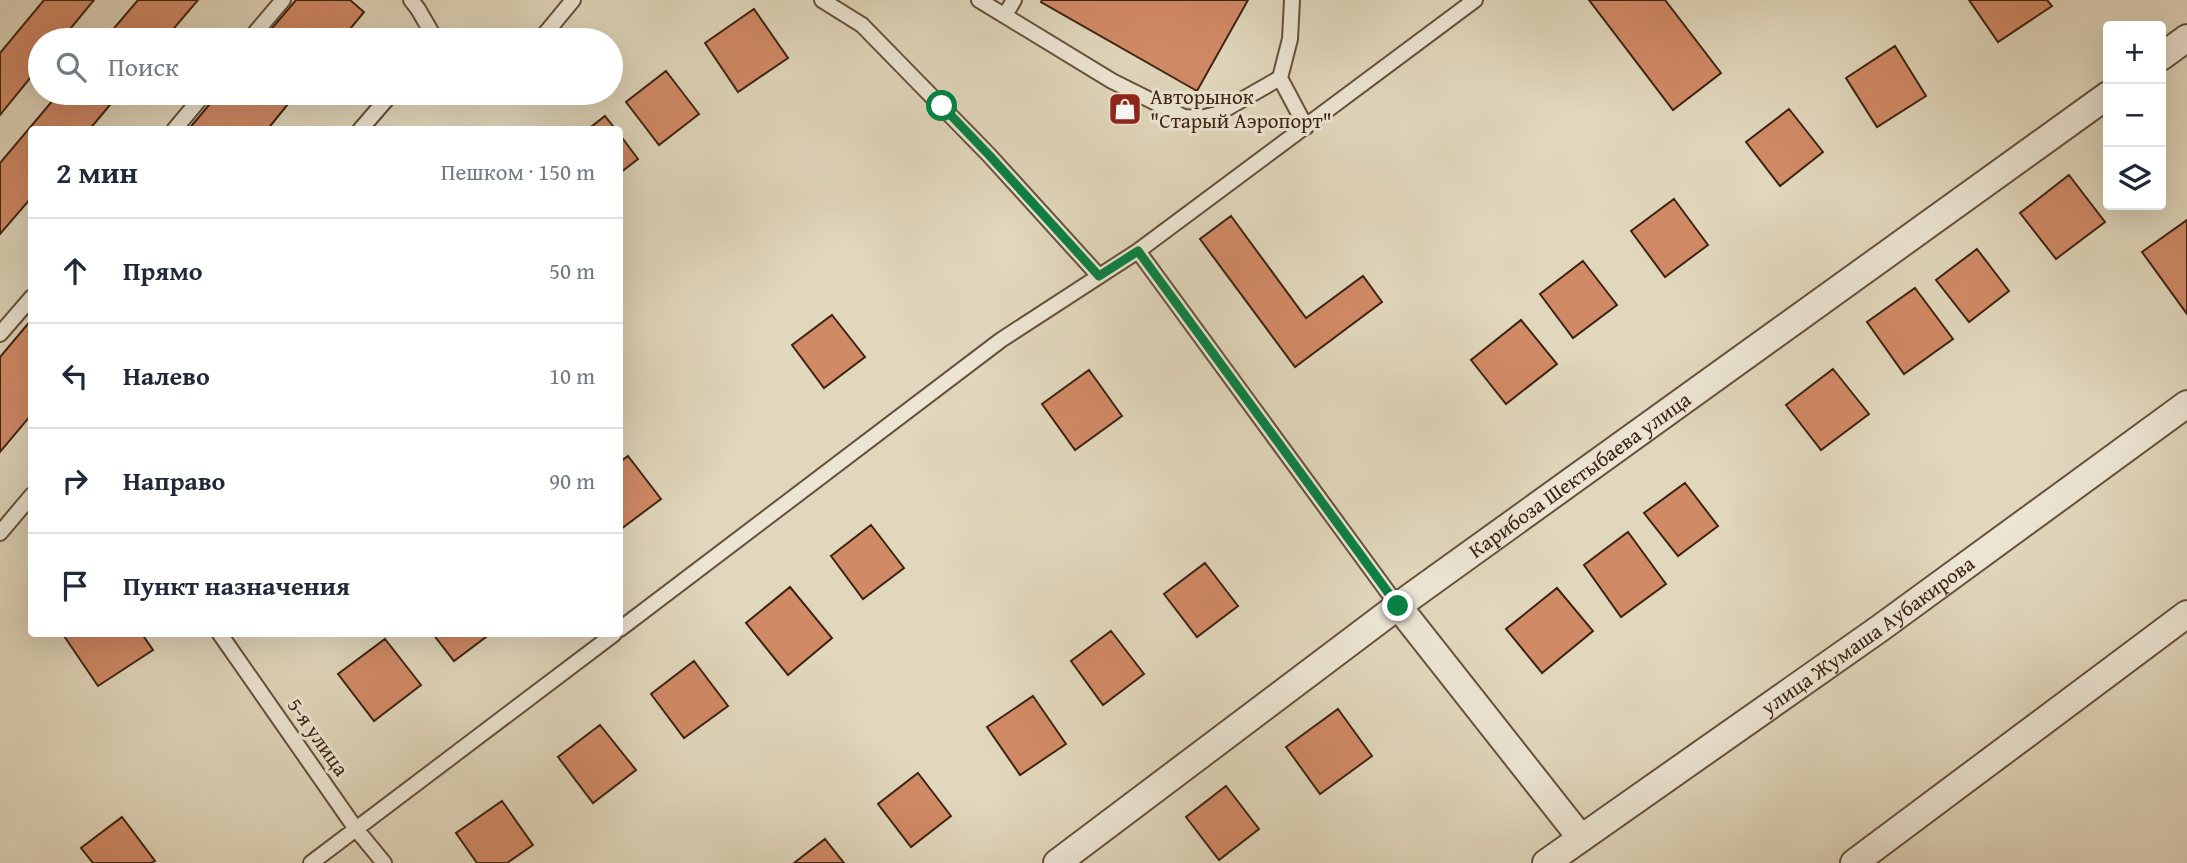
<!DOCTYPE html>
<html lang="ru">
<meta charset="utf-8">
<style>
:root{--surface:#fff;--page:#f6f6f7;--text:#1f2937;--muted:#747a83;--line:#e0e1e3}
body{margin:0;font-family:"Gentium Book Plus",serif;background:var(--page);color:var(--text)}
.controls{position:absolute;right:21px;top:21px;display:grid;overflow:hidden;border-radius:7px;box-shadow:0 7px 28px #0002}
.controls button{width:63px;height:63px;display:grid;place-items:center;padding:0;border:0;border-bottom:2px solid var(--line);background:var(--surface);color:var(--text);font:35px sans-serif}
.stop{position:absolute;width:21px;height:21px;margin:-16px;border:5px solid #0b8043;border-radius:50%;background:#fff}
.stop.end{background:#0b8043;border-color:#fff;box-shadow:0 2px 7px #0008}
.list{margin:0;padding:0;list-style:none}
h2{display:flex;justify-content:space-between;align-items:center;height:91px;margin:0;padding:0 28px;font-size:30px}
h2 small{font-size:23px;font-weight:400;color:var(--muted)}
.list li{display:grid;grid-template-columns:46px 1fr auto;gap:21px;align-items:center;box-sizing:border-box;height:105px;padding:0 28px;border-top:2px solid var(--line)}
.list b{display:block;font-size:26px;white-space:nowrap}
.list em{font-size:23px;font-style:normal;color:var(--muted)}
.icon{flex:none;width:38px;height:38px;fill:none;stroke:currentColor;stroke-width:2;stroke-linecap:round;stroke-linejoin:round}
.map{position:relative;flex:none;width:2187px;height:863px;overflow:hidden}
.search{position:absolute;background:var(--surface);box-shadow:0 7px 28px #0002;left:28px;top:28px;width:595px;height:77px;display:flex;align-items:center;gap:18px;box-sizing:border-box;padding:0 24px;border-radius:38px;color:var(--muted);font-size:26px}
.panel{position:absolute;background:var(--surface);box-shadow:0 7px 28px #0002;left:28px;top:126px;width:595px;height:511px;border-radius:7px}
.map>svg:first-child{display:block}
.building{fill:#d18a66;stroke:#3e2412;stroke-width:2}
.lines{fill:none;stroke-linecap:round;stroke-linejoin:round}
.service-casing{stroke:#67513c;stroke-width:18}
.minor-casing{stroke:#67513c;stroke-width:30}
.service{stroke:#ece5d3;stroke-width:14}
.minor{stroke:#ece5d3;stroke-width:26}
.route{stroke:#0b8043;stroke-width:9}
.labels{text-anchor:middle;stroke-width:6;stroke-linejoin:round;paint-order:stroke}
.poi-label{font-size:21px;fill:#3e2412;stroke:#ece5d3;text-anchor:start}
.street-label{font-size:21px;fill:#3e2412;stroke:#ece5d3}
</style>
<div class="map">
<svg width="2187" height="863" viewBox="0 0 2187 863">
<rect width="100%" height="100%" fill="#e1d7bc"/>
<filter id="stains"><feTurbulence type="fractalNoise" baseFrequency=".00286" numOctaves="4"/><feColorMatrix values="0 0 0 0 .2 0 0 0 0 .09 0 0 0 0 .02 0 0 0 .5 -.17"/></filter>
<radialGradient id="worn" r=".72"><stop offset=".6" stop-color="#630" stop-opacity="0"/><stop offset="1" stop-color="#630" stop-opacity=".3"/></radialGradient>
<!-- building -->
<path class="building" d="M44,0H94L61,40H40V66L0,115V53Z
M138,0H198L164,40H104Z
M296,0H350L364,12L341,40H262Z
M1042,0H1248L1197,91L1041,2Z
M1589,0H1665L1721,73L1673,110Z
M1969,0H2047L2052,6L1998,42Z
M754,9L788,58L738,92L705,43Z
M1895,46L1926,96L1877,127L1846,78Z
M666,71L699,114L659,145L626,102Z
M59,93H120L89,130H32V197L0,234V163Z
M219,93H297L267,130H188Z
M1789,109L1823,152L1780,186L1746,142Z
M605,116L616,130H587Z
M620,135L638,159L620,173Z
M2069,175L2105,222L2056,259L2020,213Z
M1674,199L1708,245L1665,277L1631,231Z
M1231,216L1306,318L1363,276L1382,302L1295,367L1200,239Z
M2187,220V314L2142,252Z
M1977,249L2009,291L1969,322L1936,280Z
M1583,261L1617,305L1573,338L1540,294Z
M1915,288L1953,339L1904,374L1867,322Z
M832,315L865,357L824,388L792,345Z
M32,319V414L0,452V357Z
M1521,320L1557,364L1506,404L1471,360Z
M1833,369L1869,414L1821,450L1786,405Z
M1089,370L1122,416L1075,450L1042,404Z
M628,456L661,499L621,529L620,462Z
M1685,483L1718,526L1678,556L1644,513Z
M871,525L904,568L863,599L831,556Z
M1628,532L1666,584L1621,617L1584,565Z
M1205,563L1238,606L1197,637L1164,594Z
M790,587L832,638L788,675L746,623Z
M1557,588L1593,631L1542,673L1506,629Z
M1111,631L1144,674L1103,705L1071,661Z
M68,634H142L153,650L98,686L64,636Z
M433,634H490L454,661Z
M385,639L421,685L374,721L338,674Z
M694,661L728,706L684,738L651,694Z
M1033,696L1066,744L1020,775L987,727Z
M1338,709L1372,756L1320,794L1286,747Z
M600,725L636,770L593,803L558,757Z
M918,773L951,816L911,847L878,804Z
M1226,786L1259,829L1219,860L1186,817Z
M502,801L533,845L507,863H477L456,833Z
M122,817L155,861L151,863H93L81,848Z
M825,839L844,863H794Z"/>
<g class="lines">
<defs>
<path id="service" d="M411,0L418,9L436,40
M822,0L862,25L989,155L1099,276
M979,0L1112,81L1184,117L1200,118L1217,114L1280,78L1290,39L1292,0
M1005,15L1014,0
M249,40L283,0
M540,40L573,0
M1280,78L1306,127
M174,130L205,93
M360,130L392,93
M1138,251L1475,0
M0,334L32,297
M0,533L32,495
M620,629L1001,340L1138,251L1398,606
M220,634L356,829L384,863
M311,863L614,634"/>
<g id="minor">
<path d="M2161,57L2187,38"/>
<path d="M1398,606L1581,838"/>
<path id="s1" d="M1057,863L1398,606L2108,95"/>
<path id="s2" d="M1546,863L1879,629L2187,404"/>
<path d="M1854,863L2187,614"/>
</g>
</defs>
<!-- service casing -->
<use href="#service" class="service-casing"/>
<!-- minor casing -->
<use href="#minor" class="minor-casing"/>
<!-- service -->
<use href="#service" class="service"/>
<!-- minor -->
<use href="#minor" class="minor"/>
</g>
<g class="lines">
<!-- route -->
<path class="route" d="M942,106L989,155L1099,276L1138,251L1398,606"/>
</g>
<!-- icons -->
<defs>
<symbol id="shop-square" viewBox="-11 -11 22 22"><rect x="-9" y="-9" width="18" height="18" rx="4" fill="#8f2418" stroke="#ece5d3"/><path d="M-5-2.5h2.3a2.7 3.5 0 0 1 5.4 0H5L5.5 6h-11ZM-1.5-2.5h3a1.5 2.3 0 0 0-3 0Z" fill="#fff"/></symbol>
</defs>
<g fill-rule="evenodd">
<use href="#shop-square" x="1106" y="90" width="38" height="38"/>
</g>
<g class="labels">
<!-- poi labels -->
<g class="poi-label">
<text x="1150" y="104">Авторынок<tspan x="1150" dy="24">"Старый Аэропорт"</tspan></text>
</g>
<!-- street labels -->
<g class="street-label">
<text dy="7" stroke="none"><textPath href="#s1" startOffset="651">Карибоза Шектыбаева улица</textPath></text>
<text dy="7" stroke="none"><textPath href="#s2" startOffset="394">улица Жумаша Аубакирова</textPath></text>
<text transform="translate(318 737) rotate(55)" y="7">5-я улица</text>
</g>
</g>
<rect width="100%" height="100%" filter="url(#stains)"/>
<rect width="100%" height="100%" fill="url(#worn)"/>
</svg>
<div class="controls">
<button>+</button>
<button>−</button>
<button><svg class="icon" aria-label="layers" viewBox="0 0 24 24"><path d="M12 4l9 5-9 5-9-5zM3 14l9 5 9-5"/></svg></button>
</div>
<div class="stop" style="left:942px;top:106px"></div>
<div class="stop end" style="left:1398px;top:606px"></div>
<div class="search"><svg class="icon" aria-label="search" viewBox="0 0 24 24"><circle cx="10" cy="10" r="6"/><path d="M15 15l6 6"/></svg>Поиск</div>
<section class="panel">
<h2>2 мин<small>Пешком · 150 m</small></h2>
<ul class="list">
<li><svg class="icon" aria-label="ahead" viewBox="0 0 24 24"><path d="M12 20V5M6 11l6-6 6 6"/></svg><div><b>Прямо</b></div><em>50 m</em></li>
<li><svg class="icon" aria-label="left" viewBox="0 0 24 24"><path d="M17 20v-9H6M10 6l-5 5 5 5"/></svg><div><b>Налево</b></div><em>10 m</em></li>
<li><svg class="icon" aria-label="right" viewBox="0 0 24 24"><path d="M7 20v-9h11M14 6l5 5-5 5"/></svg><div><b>Направо</b></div><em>90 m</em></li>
<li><svg class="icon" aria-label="arrive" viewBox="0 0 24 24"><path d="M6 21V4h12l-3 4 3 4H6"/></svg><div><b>Пункт назначения</b></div></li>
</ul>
</section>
</div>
